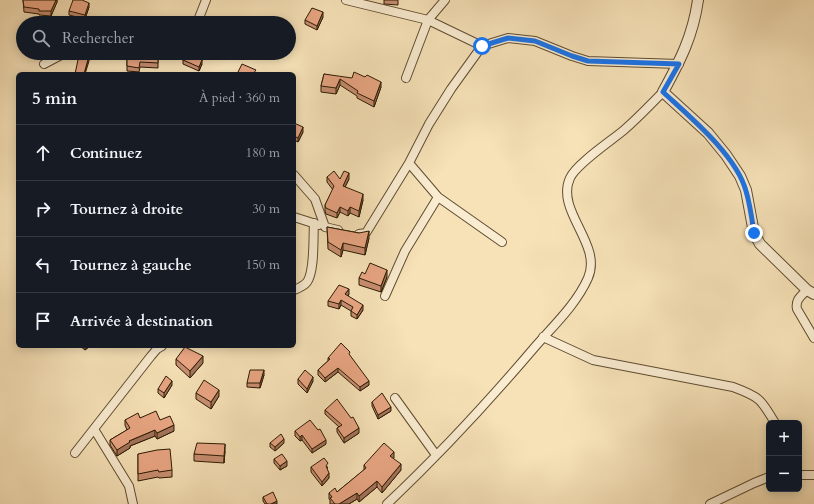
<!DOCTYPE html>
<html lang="fr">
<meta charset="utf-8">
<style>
:root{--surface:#171b24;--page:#20242c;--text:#f1f3f6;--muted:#9ea1a6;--line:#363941}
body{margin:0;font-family:Cardo,serif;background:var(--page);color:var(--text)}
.controls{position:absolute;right:12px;bottom:12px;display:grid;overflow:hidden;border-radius:6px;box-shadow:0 2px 10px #0003}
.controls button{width:36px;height:36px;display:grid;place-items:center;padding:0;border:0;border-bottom:1px solid var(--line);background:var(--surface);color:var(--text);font:20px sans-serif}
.stop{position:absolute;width:12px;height:12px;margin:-9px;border:3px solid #1a73e8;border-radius:50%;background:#fff}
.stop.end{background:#1a73e8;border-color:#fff;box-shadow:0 1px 4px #0008}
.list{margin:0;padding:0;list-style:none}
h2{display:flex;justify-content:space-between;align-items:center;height:52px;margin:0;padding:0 16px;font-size:17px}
h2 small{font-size:13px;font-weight:400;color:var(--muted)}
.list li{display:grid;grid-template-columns:26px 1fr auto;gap:12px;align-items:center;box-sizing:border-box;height:56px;padding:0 16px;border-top:1px solid var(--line)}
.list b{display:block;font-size:15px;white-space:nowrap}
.list em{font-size:13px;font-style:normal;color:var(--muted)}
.icon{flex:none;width:22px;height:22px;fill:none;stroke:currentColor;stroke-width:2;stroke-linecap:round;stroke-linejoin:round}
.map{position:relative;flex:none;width:814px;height:504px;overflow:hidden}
.search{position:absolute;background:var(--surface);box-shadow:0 2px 10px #0003;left:16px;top:16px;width:280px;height:44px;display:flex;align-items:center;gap:10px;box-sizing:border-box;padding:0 14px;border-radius:22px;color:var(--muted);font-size:15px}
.panel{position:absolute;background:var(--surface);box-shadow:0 2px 10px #0003;left:16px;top:72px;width:280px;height:276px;border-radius:6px}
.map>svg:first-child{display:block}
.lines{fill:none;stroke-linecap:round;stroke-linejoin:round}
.minor-casing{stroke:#5e4c30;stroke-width:10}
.tertiary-casing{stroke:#5e4c30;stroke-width:12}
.minor{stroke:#faecd1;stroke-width:8}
.tertiary{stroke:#faecd1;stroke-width:10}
.wall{fill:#c98f72;stroke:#2b1a03}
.shaded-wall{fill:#a4745c;stroke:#2b1a03}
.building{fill:#eaa684;stroke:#2b1a03}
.route{stroke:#1a73e8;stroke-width:5}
</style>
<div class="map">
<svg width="814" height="504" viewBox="0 0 814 504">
<rect width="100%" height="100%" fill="#f7e2b8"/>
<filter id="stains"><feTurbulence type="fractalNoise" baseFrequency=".005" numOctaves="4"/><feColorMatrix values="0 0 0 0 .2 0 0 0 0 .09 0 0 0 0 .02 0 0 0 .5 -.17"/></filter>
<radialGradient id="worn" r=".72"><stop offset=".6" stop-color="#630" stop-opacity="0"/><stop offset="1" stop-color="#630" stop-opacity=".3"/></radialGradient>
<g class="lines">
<defs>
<path id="minor" d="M346,0L428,20L482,46
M197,23L206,0
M144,53L166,54L172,53
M44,64L65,53
M406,78L428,20L445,0
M409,163L438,197L502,242
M294,175L315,199L325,227L338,230
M294,217L319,225
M359,234L366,233L409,163L429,124L451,89L482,46L508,38L535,41L572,56L588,61L679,64
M294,290C299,288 304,286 307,282C315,271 313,237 314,223
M807,290C801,296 795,300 797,309L814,338
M385,296L405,251L438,197
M543,337L593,360L733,387C760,397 761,399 775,423
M395,398L436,455
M94,429L129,486L133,504
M75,453L151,356L157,349L162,346
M799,475H814
M387,504C439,455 488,402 534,348C553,326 576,305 588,278C603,244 555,211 570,178C576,164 611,141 624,130C638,118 650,105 663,92
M710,504L754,483L769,477"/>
<path id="tertiary" d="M698,0C693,36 680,61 663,92L708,133L726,155L740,176L746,190L754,233L760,244L807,290L814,294"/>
</defs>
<!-- minor casing -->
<use href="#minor" class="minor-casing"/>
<!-- tertiary casing -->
<use href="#tertiary" class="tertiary-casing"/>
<!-- minor -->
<use href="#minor" class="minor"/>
<!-- tertiary -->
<use href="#tertiary" class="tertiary"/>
</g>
<!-- wall -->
<path class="wall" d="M23,0H57V2L51,16L39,15V14L24,12Z
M384,0H398V5L384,4Z
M89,7L85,19L69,15V11Z
M323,17L317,30L305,24V20Z
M127,53L158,55V68L140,67L139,72L127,71Z
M183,60L202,64L199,71L183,64Z
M324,74L381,87L374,107L357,98V96L340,85L336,94L321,92V86Z
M294,123L303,132L298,142L294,140Z
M327,177L340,179H349L345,187L363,200L359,217L350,213L348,216L340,212L337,218L326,214L325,211V205L333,190L327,182Z
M327,227L359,233L369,238L365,255L343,250L341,257L328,249Z
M387,277L381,292L359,285V278Z
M349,294L348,296L363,310L357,319L351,316V311L341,305L339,309L328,306V301Z
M80,346H90L85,350Z
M350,356L369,385L360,391L338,372L325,382L318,375V370L328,361V358Z
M176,359L203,363L190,378L176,365Z
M264,375L260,388L247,387V383Z
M298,379L313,381L307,393L298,384Z
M172,385L164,398L158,393V389Z
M196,393L219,396L211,409L196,399Z
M372,402L391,411L378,419L372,406Z
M325,410L359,433L344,443L337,432V428L339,427L325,414Z
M140,418L160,420L174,431L157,439L155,436L130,446V448L117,456L110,445V440L127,430L125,425V420Z
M295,431L326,444L312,453L302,440L300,441L295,436Z
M270,443H284L275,451L270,447Z
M225,451L224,463L194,461V454Z
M138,454L172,470V477L159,478L158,477L138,481Z
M393,458L401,470L382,493L377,487L359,502L357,499L349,504H330V500L329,499V493L337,492L364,470V465L394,458Z
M274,459L287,466L280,470L274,463Z
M311,467H328L327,468L329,478L322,486L311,472Z
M263,497L277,504H265L263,501Z"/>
<!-- shaded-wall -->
<path class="shaded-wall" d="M56,0H57V2L51,16V11Z
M89,3V7L85,19V15Z
M323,12V17L317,30V26Z
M89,56V61L85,74H84Z
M202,60V64L199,71V67Z
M340,79V85L336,94V88Z
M381,82V87L374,107V101Z
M303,127V132L298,142V138Z
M349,173V179L343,191V186Z
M363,194V200L359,217V211Z
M340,207V212L337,218V213Z
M350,207V213L348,216V211Z
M369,231V238L365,255V248Z
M343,243V250L341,257V250Z
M387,270V277L381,292V286Z
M349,289V294L345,299V294Z
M341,300V305L339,309V304Z
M363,305V310L357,319V315Z
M85,346H90L85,350Z
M203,356V363L190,378V371Z
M338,368V372L325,382V378Z
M264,370V375L260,388V383Z
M313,377V381L307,393V389Z
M172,381V385L164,398V393Z
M369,381V385L360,391V387Z
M219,390V396L211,409V402Z
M391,407V411L378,419V415Z
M174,425V431L157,439V433Z
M359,428V433L344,443V438Z
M155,430V436L130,446V448L117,456V450L129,441Z
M302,435V440L300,441V437Z
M284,439V443L275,451V447Z
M326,440V444L312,453V449Z
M225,444V451L224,463V456Z
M394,452V458L390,462V456Z
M287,461V466L280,470V466Z
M401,464V470L382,493V487Z
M329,473V478L322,486V482Z
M377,481V487L359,502V496Z
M357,493V499L349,504H339Z
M277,501V504H271Z"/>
<!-- building -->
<path class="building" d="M23,0H56L51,11H39V9L24,7Z
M73,0H82L89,3L85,15L69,11Z
M312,8L323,12L317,26L305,20Z
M154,19L160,20V23H153Z
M51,21L64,22L65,23H52Z
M127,53H141L158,55V63L140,62L139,68L127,66Z
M187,53H191L202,60L199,67L183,60Z
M79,55L89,56L84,74H75Z
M242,64L256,70L253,74H237Z
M354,72L365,77L367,75L381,82L374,101L357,93L358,91L340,79L336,88L321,86L324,74L352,78Z
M294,123L303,127L298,138L294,136Z
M334,171L340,179L344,171L349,173L343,186L363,194L359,211L350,207L348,211L340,207L337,213L326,208L325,205L334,186L327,177Z
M327,227L359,233L369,231L365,248L343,243L341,250L328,242Z
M370,263L387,270L381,286L359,278L362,272L365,274Z
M339,285L349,289L345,294L363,305L357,315L351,311L353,307L341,300L339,304L328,301Z
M341,343L350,352L349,354L369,381L360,387L338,368L325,378L318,370L330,359L328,358Z
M185,347L203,356L190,371L176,359Z
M250,370H264L260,383H247Z
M305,370L313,377L307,389L298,379Z
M166,376L172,381L164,393L158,389Z
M204,380L219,390L211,402L196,393Z
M382,393L391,407L378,415L372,402Z
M337,399L351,418L353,417L359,428L344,438L337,428L342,425L325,410Z
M156,411L160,420L170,416L174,425L157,433L155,430L129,441L130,442L117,450L110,440L130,428L125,420L138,413L140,418Z
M310,420L318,430L320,429L326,440L312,449L302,435L300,437L295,431Z
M281,434L284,439L275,447L270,443Z
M197,443L225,444L224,456L194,454Z
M384,443L394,452L390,456L401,464L382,487L377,481L359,496L357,493L339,504H335L330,498L332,497L329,493L335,488L337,492L366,468L364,465Z
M170,449L172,470L159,472L158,470L138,474V454L157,450Z
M282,454L287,461L280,466L274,459Z
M324,458L328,463L326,466L329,473L322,482L311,467Z
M273,492L277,501L271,504H267L263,497Z"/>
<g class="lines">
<!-- route -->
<path class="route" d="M482,46L508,38L535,41L572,56L588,61L679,64L663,92C690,117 736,155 746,191C750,204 752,219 754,233"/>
</g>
<rect width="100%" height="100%" filter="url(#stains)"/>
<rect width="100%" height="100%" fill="url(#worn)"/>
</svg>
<div class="controls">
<button>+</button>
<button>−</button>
</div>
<div class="stop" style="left:482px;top:46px"></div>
<div class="stop end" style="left:754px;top:233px"></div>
<div class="search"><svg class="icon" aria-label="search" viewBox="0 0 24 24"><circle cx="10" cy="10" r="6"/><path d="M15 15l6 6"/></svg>Rechercher</div>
<section class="panel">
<h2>5 min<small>À pied · 360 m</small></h2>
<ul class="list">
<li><svg class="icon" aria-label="ahead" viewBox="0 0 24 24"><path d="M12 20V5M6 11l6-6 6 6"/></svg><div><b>Continuez</b></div><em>180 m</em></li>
<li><svg class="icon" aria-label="right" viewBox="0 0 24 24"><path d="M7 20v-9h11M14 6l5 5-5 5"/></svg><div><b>Tournez à droite</b></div><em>30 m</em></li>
<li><svg class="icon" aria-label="left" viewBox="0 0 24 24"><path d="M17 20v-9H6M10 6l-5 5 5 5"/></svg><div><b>Tournez à gauche</b></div><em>150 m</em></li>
<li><svg class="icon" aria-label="arrive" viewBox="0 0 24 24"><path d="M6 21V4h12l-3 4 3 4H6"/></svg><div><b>Arrivée à destination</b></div></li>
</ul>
</section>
</div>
